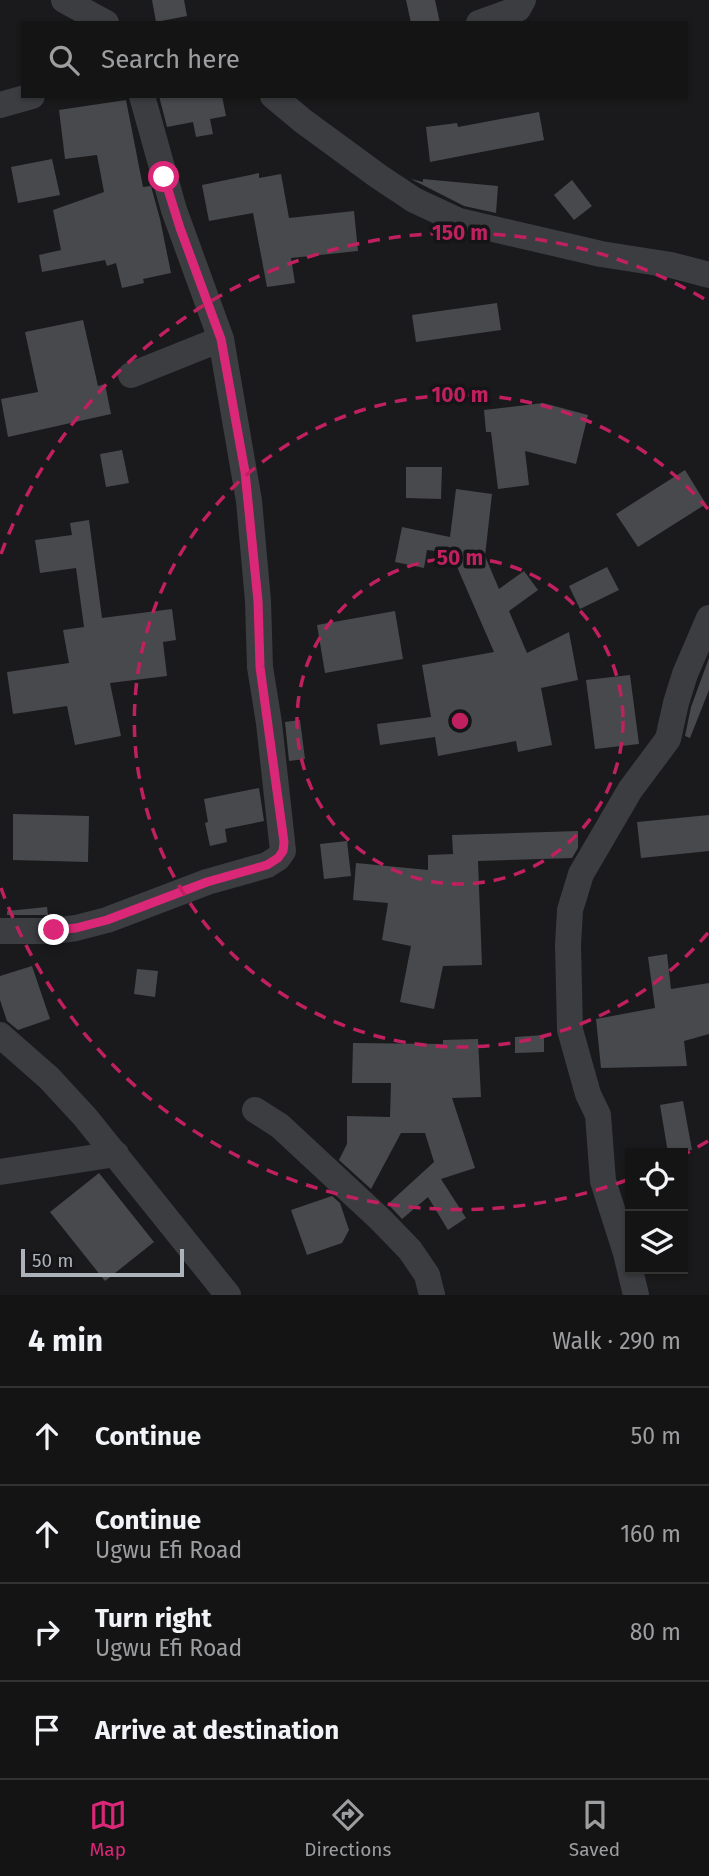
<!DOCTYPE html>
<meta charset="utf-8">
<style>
:root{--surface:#141415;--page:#1d1d1e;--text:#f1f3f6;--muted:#9d9ea0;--line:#333334;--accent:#db2777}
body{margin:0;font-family:"Fira Sans",sans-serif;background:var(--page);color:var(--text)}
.controls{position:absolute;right:21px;bottom:21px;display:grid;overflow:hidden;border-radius:0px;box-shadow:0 2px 5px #0004}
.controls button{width:63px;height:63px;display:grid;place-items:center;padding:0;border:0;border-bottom:2px solid var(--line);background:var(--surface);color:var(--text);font:35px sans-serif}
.scale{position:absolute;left:21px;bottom:18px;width:163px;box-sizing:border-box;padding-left:7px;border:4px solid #adb3bb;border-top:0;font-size:19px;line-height:24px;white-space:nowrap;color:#adb3bb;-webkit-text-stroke:5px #151517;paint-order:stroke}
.stop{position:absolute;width:21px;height:21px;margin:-16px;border:5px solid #db2777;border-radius:50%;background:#fff}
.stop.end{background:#db2777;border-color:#fff;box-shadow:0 2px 7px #0008}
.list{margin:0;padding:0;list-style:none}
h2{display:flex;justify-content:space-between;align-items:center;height:91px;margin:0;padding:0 28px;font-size:30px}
h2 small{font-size:23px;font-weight:400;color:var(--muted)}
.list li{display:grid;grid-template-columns:46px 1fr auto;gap:21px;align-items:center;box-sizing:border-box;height:98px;padding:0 28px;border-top:2px solid var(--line)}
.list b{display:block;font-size:26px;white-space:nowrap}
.list p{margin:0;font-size:23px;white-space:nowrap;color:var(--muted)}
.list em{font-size:23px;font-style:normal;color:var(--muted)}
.icon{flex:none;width:38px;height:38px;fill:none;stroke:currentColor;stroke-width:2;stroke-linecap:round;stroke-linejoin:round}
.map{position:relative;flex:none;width:709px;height:1295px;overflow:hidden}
.search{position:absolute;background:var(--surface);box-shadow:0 2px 5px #0004;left:21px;right:21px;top:21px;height:77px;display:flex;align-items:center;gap:18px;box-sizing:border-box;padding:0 24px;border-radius:0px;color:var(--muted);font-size:26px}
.sheet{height:483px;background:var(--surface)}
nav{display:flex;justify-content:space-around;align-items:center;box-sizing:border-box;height:98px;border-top:2px solid var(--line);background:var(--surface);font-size:19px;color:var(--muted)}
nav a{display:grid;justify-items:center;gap:4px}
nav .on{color:var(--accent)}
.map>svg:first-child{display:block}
.building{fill:#47494c}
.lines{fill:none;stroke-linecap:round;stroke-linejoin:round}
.minor{stroke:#3b3d41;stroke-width:26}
.route{stroke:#db2777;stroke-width:9}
.ring{fill:none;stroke:#c12060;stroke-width:3.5;stroke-dasharray:12 9}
.centre{fill:#c12060;stroke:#151517;stroke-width:3.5}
.ring-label{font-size:21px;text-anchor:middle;font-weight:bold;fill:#c12060;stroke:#151517;stroke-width:7;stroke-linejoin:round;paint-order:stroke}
</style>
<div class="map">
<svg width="709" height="1295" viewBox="0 0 709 1295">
<rect width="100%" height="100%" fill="#1a1a1c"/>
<!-- building -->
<path class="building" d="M152,0H184L187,16L156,22Z
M406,0H435L440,23H411Z
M159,96H222L226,116L210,119L213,134L196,137L193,122L167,127Z
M126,100L143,187L151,186L160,219L171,273L143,279L144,283L122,288L116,263L107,266L105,260L42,272L39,255L61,250L53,210L104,192L97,155L65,159L59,110Z
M539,112L544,140L430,162L426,127L457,123L458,127Z
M52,159L60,195L18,203L11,167Z
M259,173V178L281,174L289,218L354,211L358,251L291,258L295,283L267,287L253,213L209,221L202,185Z
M411,179L423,182V179L498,186L496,213L464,206Z
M572,180L592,206L574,220L554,195Z
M497,303L501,330L416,342L412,315Z
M83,320L98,386L105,384L111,414L8,437L1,399L38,392L25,332Z
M543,403L588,415L576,464L525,451L529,485L498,489L491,432H486L484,410Z
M122,450L129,483L106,487L100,454Z
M406,467H442L441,499L406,498Z
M685,470L706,504L638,547L616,514Z
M456,489L492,494L485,556L499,589L524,571L538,590L509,611L527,653L569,632L578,680L541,688L552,745L518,752L516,741L438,756L435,737L380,745L377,724L431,717L422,665L494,652L451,553L427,550L424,568L395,562L402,527L450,537Z
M89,520L102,618L172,609L176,640L163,642L167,676L110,683L121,736L75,745L67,706L13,714L7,672L69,663L63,630L84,627L76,568L40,573L35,540L72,535L70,523Z
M607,567L619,590L580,609L569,586Z
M395,611L403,659L325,673L317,625Z
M709,658V690L690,738L685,736L691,707Z
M630,675L639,744L595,749L586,680Z
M300,720L305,759L289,761L285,722Z
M259,788L264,821L225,829L227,842L210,846L205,823L208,822L204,799Z
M13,814L89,816L88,862L13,860Z
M709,815V851L641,858L637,822Z
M578,831V848L572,858L478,861L482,965L443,966L434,1009L400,1002L411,946L382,940L388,903L353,900L356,863L428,870V855L453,854L452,835Z
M347,841L351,876L324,879L320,844Z
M47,907L48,915H7V911Z
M667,954L671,989L709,983V1034L684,1041L687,1066L601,1068L596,1019L655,1008L648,957Z
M32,966L50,1019L18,1030L7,1021L0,1000V976Z
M137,969L158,971L155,997L134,994Z
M544,1035V1052L515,1053V1037Z
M478,1039L481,1097L452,1098L475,1168L441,1179L466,1218L448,1230L428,1197L402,1219L388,1204L434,1162L425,1133H401L371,1189L339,1160L347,1144V1116L390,1117L391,1083H352L353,1043L443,1044V1040Z
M683,1101L692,1150L668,1153L660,1105Z
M99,1173L154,1242L105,1281L50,1212Z
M332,1196L340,1203L349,1230L342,1243L307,1255L291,1210Z"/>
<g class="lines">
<!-- minor -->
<path class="minor" d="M64,0L106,23
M479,23L518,9L523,0
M273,96L303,121L378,176L414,200L459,221L601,254L671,265L709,275
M0,105L32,96
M131,375L221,339
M0,931H54L76,928L107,920L207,882L267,865L278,858L283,851L269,723L260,667L258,601L249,501L221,339L174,210L142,96
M0,1035L49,1078L85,1117L228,1295
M255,1110L280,1126L380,1219L410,1250L427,1275L432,1295
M0,1172L116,1154
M636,1295L626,1253L603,1181L598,1115L588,1094L570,1030L568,945L570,910L581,874L630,790L668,739L676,703L685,674L709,618"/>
</g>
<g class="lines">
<!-- route -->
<path class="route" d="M54,930L76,928L107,920L207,882L267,865L278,858L283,851L284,842L260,667L258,601L245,472L221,339L180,228L164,177"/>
</g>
<!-- distance rings -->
<g class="ring">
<circle cx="460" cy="721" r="163"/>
<path d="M708 933A326 326 0 1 1 708 509"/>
<path d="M708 1141A488 488 0 0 1 685 1154M627 1180A488 488 0 0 1 1 888M1 554A488 488 0 0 1 708 301"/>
</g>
<circle cx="460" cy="721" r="10" class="centre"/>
<g class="ring-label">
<text x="460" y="240">150 m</text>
<text x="460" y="402">100 m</text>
<text x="460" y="565">50 m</text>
</g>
</svg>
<div class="controls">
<button><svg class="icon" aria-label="locate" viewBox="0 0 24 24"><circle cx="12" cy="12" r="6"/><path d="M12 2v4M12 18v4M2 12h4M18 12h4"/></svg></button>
<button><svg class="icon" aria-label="layers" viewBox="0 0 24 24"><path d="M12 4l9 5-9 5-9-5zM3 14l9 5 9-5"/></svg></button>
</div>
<div class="scale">50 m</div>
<div class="stop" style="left:164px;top:177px"></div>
<div class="stop end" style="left:54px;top:930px"></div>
<div class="search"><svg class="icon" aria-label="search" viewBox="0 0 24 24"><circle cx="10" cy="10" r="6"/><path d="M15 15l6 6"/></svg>Search here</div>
</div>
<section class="sheet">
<h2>4 min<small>Walk · 290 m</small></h2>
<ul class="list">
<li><svg class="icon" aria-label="ahead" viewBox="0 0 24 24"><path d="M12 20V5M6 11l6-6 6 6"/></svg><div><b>Continue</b></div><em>50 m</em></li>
<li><svg class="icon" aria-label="ahead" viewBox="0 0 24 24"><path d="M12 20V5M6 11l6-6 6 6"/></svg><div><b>Continue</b><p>Ugwu Efi Road</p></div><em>160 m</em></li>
<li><svg class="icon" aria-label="right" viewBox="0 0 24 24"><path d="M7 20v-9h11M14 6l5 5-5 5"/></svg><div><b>Turn right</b><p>Ugwu Efi Road</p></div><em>80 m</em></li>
<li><svg class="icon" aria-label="arrive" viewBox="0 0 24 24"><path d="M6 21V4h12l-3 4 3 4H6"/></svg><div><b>Arrive at destination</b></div></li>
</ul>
</section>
<nav>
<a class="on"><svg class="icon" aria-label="map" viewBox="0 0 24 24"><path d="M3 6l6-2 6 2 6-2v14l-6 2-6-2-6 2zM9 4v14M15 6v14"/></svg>Map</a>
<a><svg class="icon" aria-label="directions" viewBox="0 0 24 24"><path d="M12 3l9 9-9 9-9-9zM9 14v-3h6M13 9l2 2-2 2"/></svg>Directions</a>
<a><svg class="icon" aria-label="saved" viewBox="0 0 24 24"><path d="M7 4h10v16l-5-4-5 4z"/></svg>Saved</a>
</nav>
